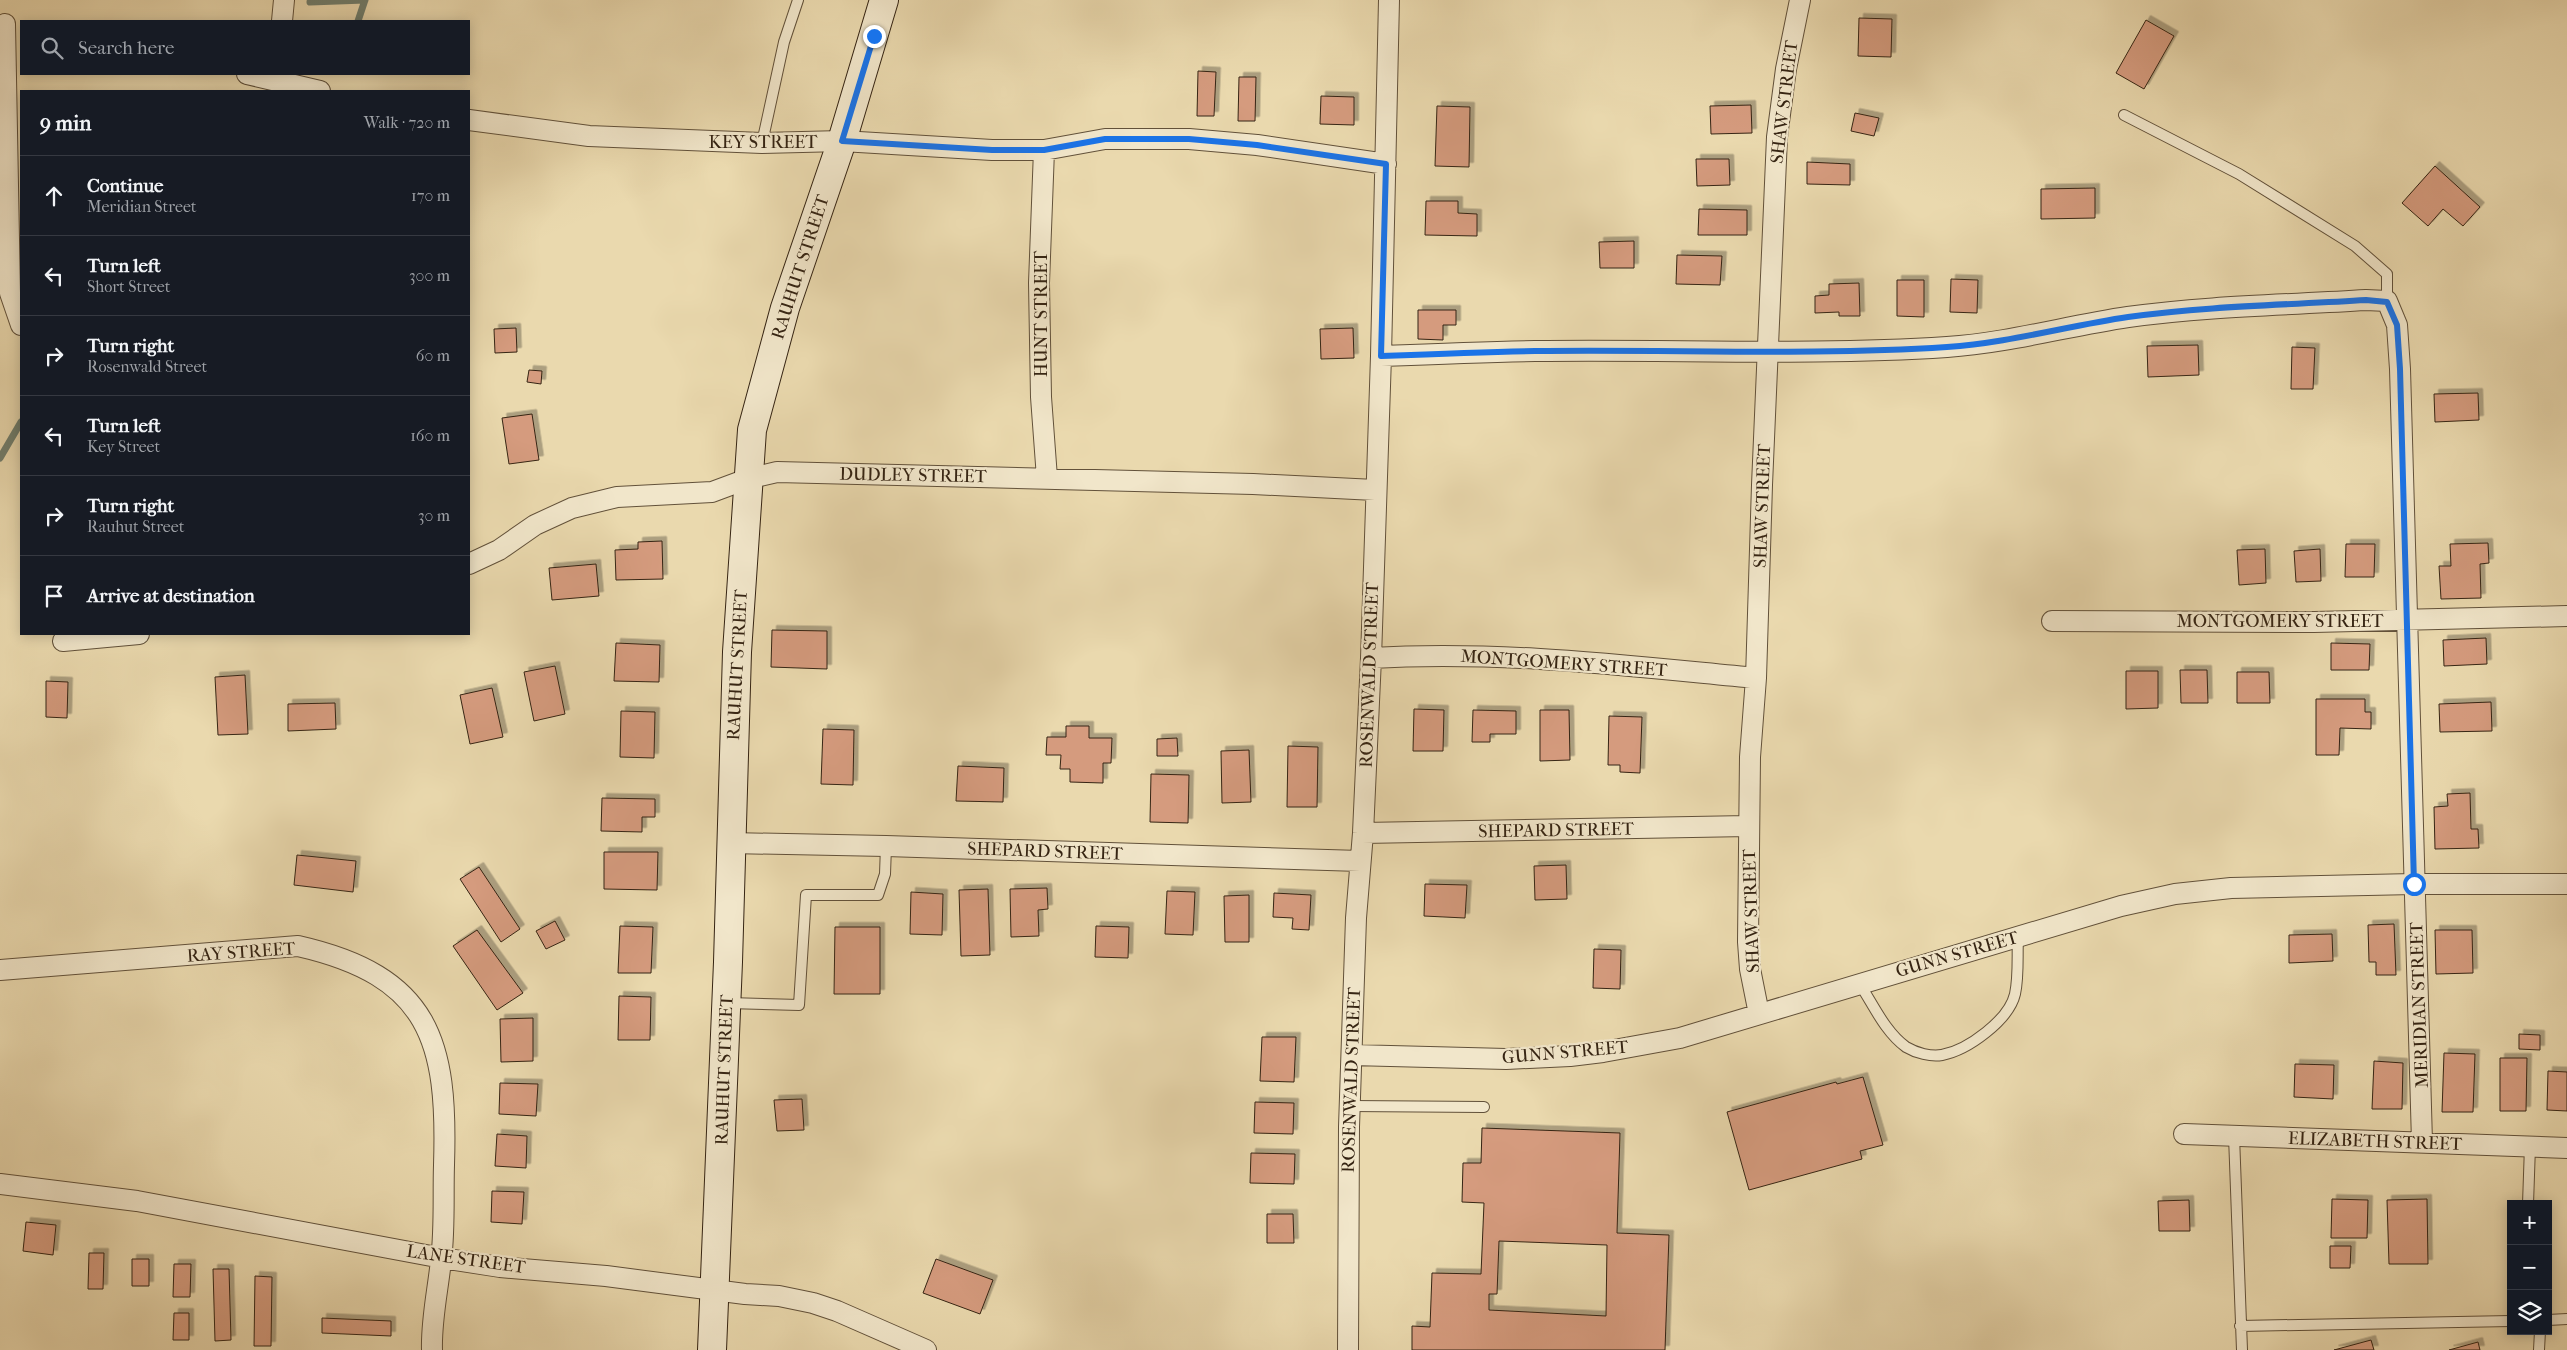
<!DOCTYPE html>
<meta charset="utf-8">
<style>
:root{--surface:#171b24;--page:#242831;--text:#f1f3f6;--muted:#9ea1a6;--line:#363941}
body{margin:0;font-family:"IM FELL French Canon",serif;background:var(--page);color:var(--text)}
.controls{position:absolute;right:15px;bottom:15px;display:grid;overflow:hidden;border-radius:0px;box-shadow:0 2px 12px #0003}
.controls button{width:45px;height:45px;display:grid;place-items:center;padding:0;border:0;border-bottom:1px solid var(--line);background:var(--surface);color:var(--text);font:25px sans-serif}
.stop{position:absolute;width:15px;height:15px;margin:-11px;border:4px solid #1a73e8;border-radius:50%;background:#fff}
.stop.end{background:#1a73e8;border-color:#fff;box-shadow:0 1px 5px #0008}
.list{margin:0;padding:0;list-style:none}
h2{display:flex;justify-content:space-between;align-items:center;height:65px;margin:0;padding:0 20px;font-size:21px}
h2 small{font-size:16px;font-weight:400;color:var(--muted)}
.list li{display:grid;grid-template-columns:32px 1fr auto;gap:15px;align-items:center;box-sizing:border-box;height:80px;padding:0 20px;border-top:1px solid var(--line)}
.list b{display:block;font-size:19px;white-space:nowrap}
.list p{margin:0;font-size:16px;white-space:nowrap;color:var(--muted)}
.list em{font-size:16px;font-style:normal;color:var(--muted)}
.icon{flex:none;width:28px;height:28px;fill:none;stroke:currentColor;stroke-width:2;stroke-linecap:round;stroke-linejoin:round}
.map{position:relative;flex:none;width:2567px;height:1350px;overflow:hidden}
.search{position:absolute;background:var(--surface);box-shadow:0 2px 12px #0003;left:20px;top:20px;width:450px;height:55px;display:flex;align-items:center;gap:12px;box-sizing:border-box;padding:0 18px;border-radius:0px;color:var(--muted);font-size:19px}
.panel{position:absolute;background:var(--surface);box-shadow:0 2px 12px #0003;left:20px;top:90px;width:450px;height:545px;border-radius:0px}
.map>svg:first-child{display:block}
.lines{fill:none;stroke-linecap:round;stroke-linejoin:round}
.stream{stroke:#707e6e;stroke-width:7}
.building{fill:#d59b7e;stroke:#352413;fill-rule:evenodd;filter:url(#shadow)}
.lane-casing{stroke:#62513a;stroke-width:12}
.street-casing{stroke:#62513a;stroke-width:22}
.secondary-casing{stroke:#352413;stroke-width:30}
.lane{stroke:#f1e6ca;stroke-width:10}
.street{stroke:#f1e6ca;stroke-width:20}
.secondary{stroke:#f1e6ca;stroke-width:28}
.route{stroke:#1a73e8;stroke-width:6}
.labels{text-anchor:middle;stroke-width:4.5;stroke-linejoin:round;paint-order:stroke}
.street-label{font-size:18px;fill:#352413;stroke:#f1e6ca}
</style>
<div class="map">
<svg width="2567" height="1350" viewBox="0 0 2567 1350">
<defs>
<filter id="shadow"><feDropShadow dx="4.5" dy="-4.5" stdDeviation="0" flood-color="#0004"/></filter>
</defs>
<rect width="100%" height="100%" fill="#ead9ae"/>
<filter id="stains"><feTurbulence type="fractalNoise" baseFrequency=".004" numOctaves="4"/><feColorMatrix values="0 0 0 0 .2 0 0 0 0 .09 0 0 0 0 .02 0 0 0 .5 -.17"/></filter>
<radialGradient id="worn" r=".72"><stop offset=".6" stop-color="#630" stop-opacity="0"/><stop offset="1" stop-color="#630" stop-opacity=".3"/></radialGradient>
<g class="lines">
<!-- stream -->
<path class="stream" d="M310,2L365,0
M358,21L365,0
M0,458L21,422"/>
</g>
<!-- building -->
<path class="building" d="M1859,18L1892,19L1891,57L1858,56Z
M2146,20L2174,36L2144,89L2116,73Z
M1198,71L1216,72L1214,116H1197Z
M1239,77H1256L1255,121H1238Z
M1321,96L1354,97V125L1320,124Z
M1751,105L1752,133L1711,134L1710,106Z
M1437,106L1470,107L1469,167L1435,166Z
M1855,113L1879,118L1874,136L1851,131Z
M1696,159H1729L1730,185L1697,186Z
M1807,162L1850,164V185L1807,184Z
M2435,166L2480,207L2463,226L2443,209L2428,226L2402,203Z
M2095,188V218L2041,219V189Z
M1426,201H1458V213L1477,214V236L1425,235Z
M1699,209L1747,210V235H1698Z
M1634,241V268H1600L1599,242Z
M1677,255L1722,256L1720,285L1676,284Z
M1951,279L1978,280L1977,313L1950,312Z
M1897,280H1924V317L1897,316Z
M1859,283L1860,316H1839V312L1815,313V296L1829,295V284Z
M1418,310H1456V325H1443V340L1418,339Z
M516,328L517,352L495,353L494,329Z
M1353,328L1354,358L1321,359L1320,329Z
M2198,345L2199,375L2148,377L2147,346Z
M2292,347L2315,348L2313,389H2291Z
M529,370L542,371L541,384L527,382Z
M2478,393L2479,420L2435,422L2434,394Z
M532,414L539,460L509,464L502,418Z
M662,541L663,579L616,580L615,550L638,549V542Z
M2488,543L2489,563L2480,564L2481,598L2441,599L2439,566H2451L2450,544Z
M2346,544H2375L2374,577H2345Z
M2265,549L2266,583L2239,585L2237,550Z
M2320,549L2321,581L2296,582L2294,551Z
M596,564L599,596L552,600L549,568Z
M772,630L827,631V669L771,667Z
M2486,638L2487,664L2444,666L2443,640Z
M616,643L660,645L659,682L614,681Z
M2331,643L2370,644L2369,670H2331Z
M555,666L565,714L534,721L524,672Z
M2180,670H2207L2208,703H2181Z
M2126,671H2158V708L2126,709Z
M2237,672H2269L2270,703H2237Z
M245,675L248,734L218,735L215,677Z
M46,681L68,682L67,718L46,717Z
M492,688L503,737L470,744L460,695Z
M2316,699H2365V712H2371V729L2340,728L2339,755H2316Z
M2491,702L2492,731L2440,732L2439,704Z
M335,703L336,729L288,731V704Z
M1414,709L1444,710L1443,751H1413Z
M1473,710L1516,711V734H1490V742H1472Z
M1540,710H1569L1570,760L1540,761Z
M621,711L655,712L654,758L620,757Z
M1609,716L1642,717L1640,773L1620,772V765H1608Z
M1066,726H1089V738H1112L1111,763H1103V783L1070,782V769H1060L1061,755H1046L1047,737H1066Z
M823,729L854,730L853,785L821,784Z
M1177,738L1178,756H1157V739Z
M1288,746L1318,747L1317,807H1287Z
M1249,750L1251,802L1222,803L1221,751Z
M958,766L1004,768L1003,802L956,801Z
M1151,774L1189,775L1188,823L1150,822Z
M2470,793L2471,829H2478L2479,848L2435,849L2434,807L2448,806L2447,794Z
M602,798L655,799V817H642V832L601,831Z
M604,852H658L657,890L604,889Z
M297,855L356,861L353,892L294,885Z
M1566,865L1567,899L1535,900L1534,866Z
M479,867L520,929L501,942L460,879Z
M1425,884L1467,885L1465,918L1424,916Z
M1047,888L1048,909L1038,910L1039,936L1011,937L1010,889Z
M988,889L990,955L961,956L959,890Z
M1167,891L1195,892L1193,935L1165,934Z
M911,892L943,894L942,935L910,934Z
M1274,893L1311,895L1309,930L1292,929L1293,918L1273,917Z
M1249,895V942H1225L1224,896Z
M555,921L565,940L546,949L536,931Z
M2394,924L2396,975H2376V962H2369L2368,925Z
M620,926L653,927L651,973H618Z
M1096,926L1129,927L1128,958L1095,957Z
M835,927H880V994H834Z
M477,930L523,993L497,1010L453,946Z
M2435,930H2472L2473,973L2436,974Z
M2332,934L2333,961L2289,963V935Z
M1594,949L1621,950L1620,989L1593,988Z
M619,996L651,997L650,1040H618Z
M533,1018V1061L501,1062L500,1019Z
M2519,1034L2540,1035V1050L2519,1049Z
M1262,1037H1296L1294,1082L1260,1081Z
M2444,1053L2475,1054L2473,1112H2442Z
M2500,1058H2527L2526,1111H2500Z
M2374,1061L2403,1063L2402,1109H2372Z
M2295,1064L2334,1065L2333,1099L2294,1097Z
M2548,1071L2567,1072V1111L2547,1110Z
M1863,1077L1883,1145L1860,1151L1862,1159L1749,1190L1727,1112L1836,1082L1837,1084Z
M500,1083L538,1084L536,1116L499,1114Z
M802,1099L804,1130L777,1131L774,1100Z
M1255,1102L1294,1103L1293,1134L1254,1133Z
M1482,1128L1620,1133L1617,1233L1669,1235L1665,1350H1412V1326L1430,1327L1432,1273L1481,1274L1484,1203L1462,1202L1463,1163H1481ZM1499,1241L1607,1245L1606,1316L1489,1310V1294H1497Z
M497,1134L527,1136L526,1168L495,1166Z
M1251,1153L1295,1154L1294,1184L1250,1183Z
M492,1191L524,1192L522,1224L491,1222Z
M2332,1199L2368,1200L2367,1238H2331Z
M2427,1199L2428,1264H2389L2387,1200Z
M2189,1200L2190,1231H2159L2158,1201Z
M1267,1214H1293L1294,1243H1267Z
M26,1222L56,1225L53,1255L23,1251Z
M2330,1246H2351L2350,1268H2330Z
M89,1253H104L103,1289H88Z
M132,1259H149V1286H132Z
M936,1259L993,1280L980,1314L923,1293Z
M174,1264H191L190,1297H173Z
M213,1269H229L231,1340L215,1341Z
M255,1276L272,1277L271,1346H254Z
M174,1313H189V1340H173Z
M322,1318L391,1321V1336L322,1333Z
M2371,1340L2374,1350H2334Z
M2478,1342L2480,1350H2449Z"/>
<g class="lines">
<defs>
<path id="lane" d="M2124,115L2239,174L2355,246L2387,274V301
M762,143L784,42L798,0
M1859,983C1873,1004 1885,1032 1906,1047C1916,1053 1931,1057 1942,1055C1968,1050 2009,1020 2015,994C2019,976 2017,955 2018,937
M728,1003L799,1005L806,895H878L885,874L886,846
M1350,1106L1484,1107
M2234,1136L2242,1350
M2528,1204L2530,1146
M2548,1320L2567,1319
M2240,1326L2511,1321
M2539,1350L2540,1331"/>
<path id="street" d="M282,21L284,0
M5,24L10,293L21,325
M247,74L320,91
M469,120L589,136L762,143L842,141L992,150H1044L1105,139H1189L1257,145L1386,164
M1044,150L1039,283L1041,397L1047,478
M1381,356C1432,354 1484,352 1535,351C1672,349 1809,356 1947,347C2008,343 2067,326 2128,317C2207,306 2287,305 2366,300L2387,301L2397,325L2400,369L2422,1142
M469,564L499,550L535,525L572,508L617,497L712,492L747,479L777,472L1253,484L1375,490
M2052,621L2314,622L2567,616
M63,641L139,634
M1371,658C1499,650 1628,666 1756,678
M1363,833L1748,826
M730,843L886,846L1360,861
M0,970L298,946C430,976 448,1041 444,1165C443,1197 445,1229 441,1260C438,1290 431,1320 432,1350
M1759,1014L1750,969L1748,942L1750,757L1756,678L1762,485L1777,137L1786,69L1800,0
M1352,1055L1506,1059L1570,1056L1603,1052L1680,1038L2121,906L2175,894L2231,888L2414,884H2567
M2184,1134L2567,1148
M0,1184L137,1201L442,1258L500,1267L606,1276L745,1294L779,1296L813,1303L837,1311L926,1350
M1348,1350L1349,1127L1356,918L1363,833L1371,658L1381,356L1389,0"/>
<path id="secondary" d="M712,1350L728,962L737,652L752,430L785,308L842,141L884,0"/>
</defs>
<!-- lane casing -->
<use href="#lane" class="lane-casing"/>
<!-- street casing -->
<use href="#street" class="street-casing"/>
<!-- secondary casing -->
<use href="#secondary" class="secondary-casing"/>
<!-- lane -->
<use href="#lane" class="lane"/>
<!-- street -->
<use href="#street" class="street"/>
<!-- secondary -->
<use href="#secondary" class="secondary"/>
</g>
<g class="lines">
<!-- route -->
<path class="route" d="M874,36L842,141L992,150H1044L1105,139H1189L1257,145L1386,164L1381,356C1432,354 1483,352 1535,351C1672,349 1809,356 1947,347C2008,343 2067,326 2128,317C2207,306 2287,305 2366,300L2387,302L2397,325L2400,369L2414,884"/>
</g>
<g class="labels">
<!-- street labels -->
<g class="street-label">
<text transform="translate(1784 102) rotate(-83)" y="6">SHAW STREET</text>
<text x="763" y="148">KEY STREET</text>
<text transform="translate(800 267) rotate(-72)" y="6">RAUHUT STREET</text>
<text transform="translate(1041 314) rotate(-90)" y="6">HUNT STREET</text>
<text transform="translate(913 475) rotate(1)" y="6">DUDLEY STREET</text>
<text transform="translate(1762 506) rotate(-88)" y="6">SHAW STREET</text>
<text x="2280" y="627">MONTGOMERY STREET</text>
<text transform="translate(1564 663) rotate(4)" y="6">MONTGOMERY STREET</text>
<text transform="translate(737 665) rotate(-87)" y="6">RAUHUT STREET</text>
<text transform="translate(1369 675) rotate(-88)" y="6">ROSENWALD STREET</text>
<text transform="translate(1556 830) rotate(-1)" y="6">SHEPARD STREET</text>
<text transform="translate(1045 851) rotate(2)" y="6">SHEPARD STREET</text>
<text transform="translate(1751 911) rotate(-92)" y="6">SHAW STREET</text>
<text transform="translate(241 952) rotate(-4)" y="6">RAY STREET</text>
<text transform="translate(1957 954) rotate(-16)" y="6">GUNN STREET</text>
<text transform="translate(2419 1005) rotate(-92)" y="6">MERIDIAN STREET</text>
<text transform="translate(1565 1052) rotate(-5)" y="6">GUNN STREET</text>
<text transform="translate(724 1070) rotate(-88)" y="6">RAUHUT STREET</text>
<text transform="translate(1351 1080) rotate(-88)" y="6">ROSENWALD STREET</text>
<text transform="translate(2375 1141) rotate(2)" y="6">ELIZABETH STREET</text>
<text transform="translate(466 1259) rotate(8)" y="6">LANE STREET</text>
</g>
</g>
<rect width="100%" height="100%" filter="url(#stains)"/>
<rect width="100%" height="100%" fill="url(#worn)"/>
</svg>
<div class="controls">
<button>+</button>
<button>−</button>
<button><svg class="icon" aria-label="layers" viewBox="0 0 24 24"><path d="M12 4l9 5-9 5-9-5zM3 14l9 5 9-5"/></svg></button>
</div>
<div class="stop" style="left:2414px;top:884px"></div>
<div class="stop end" style="left:874px;top:36px"></div>
<div class="search"><svg class="icon" aria-label="search" viewBox="0 0 24 24"><circle cx="10" cy="10" r="6"/><path d="M15 15l6 6"/></svg>Search here</div>
<section class="panel">
<h2>9 min<small>Walk · 720 m</small></h2>
<ul class="list">
<li><svg class="icon" aria-label="ahead" viewBox="0 0 24 24"><path d="M12 20V5M6 11l6-6 6 6"/></svg><div><b>Continue</b><p>Meridian Street</p></div><em>170 m</em></li>
<li><svg class="icon" aria-label="left" viewBox="0 0 24 24"><path d="M17 20v-9H6M10 6l-5 5 5 5"/></svg><div><b>Turn left</b><p>Short Street</p></div><em>300 m</em></li>
<li><svg class="icon" aria-label="right" viewBox="0 0 24 24"><path d="M7 20v-9h11M14 6l5 5-5 5"/></svg><div><b>Turn right</b><p>Rosenwald Street</p></div><em>60 m</em></li>
<li><svg class="icon" aria-label="left" viewBox="0 0 24 24"><path d="M17 20v-9H6M10 6l-5 5 5 5"/></svg><div><b>Turn left</b><p>Key Street</p></div><em>160 m</em></li>
<li><svg class="icon" aria-label="right" viewBox="0 0 24 24"><path d="M7 20v-9h11M14 6l5 5-5 5"/></svg><div><b>Turn right</b><p>Rauhut Street</p></div><em>30 m</em></li>
<li><svg class="icon" aria-label="arrive" viewBox="0 0 24 24"><path d="M6 21V4h12l-3 4 3 4H6"/></svg><div><b>Arrive at destination</b></div></li>
</ul>
</section>
</div>
